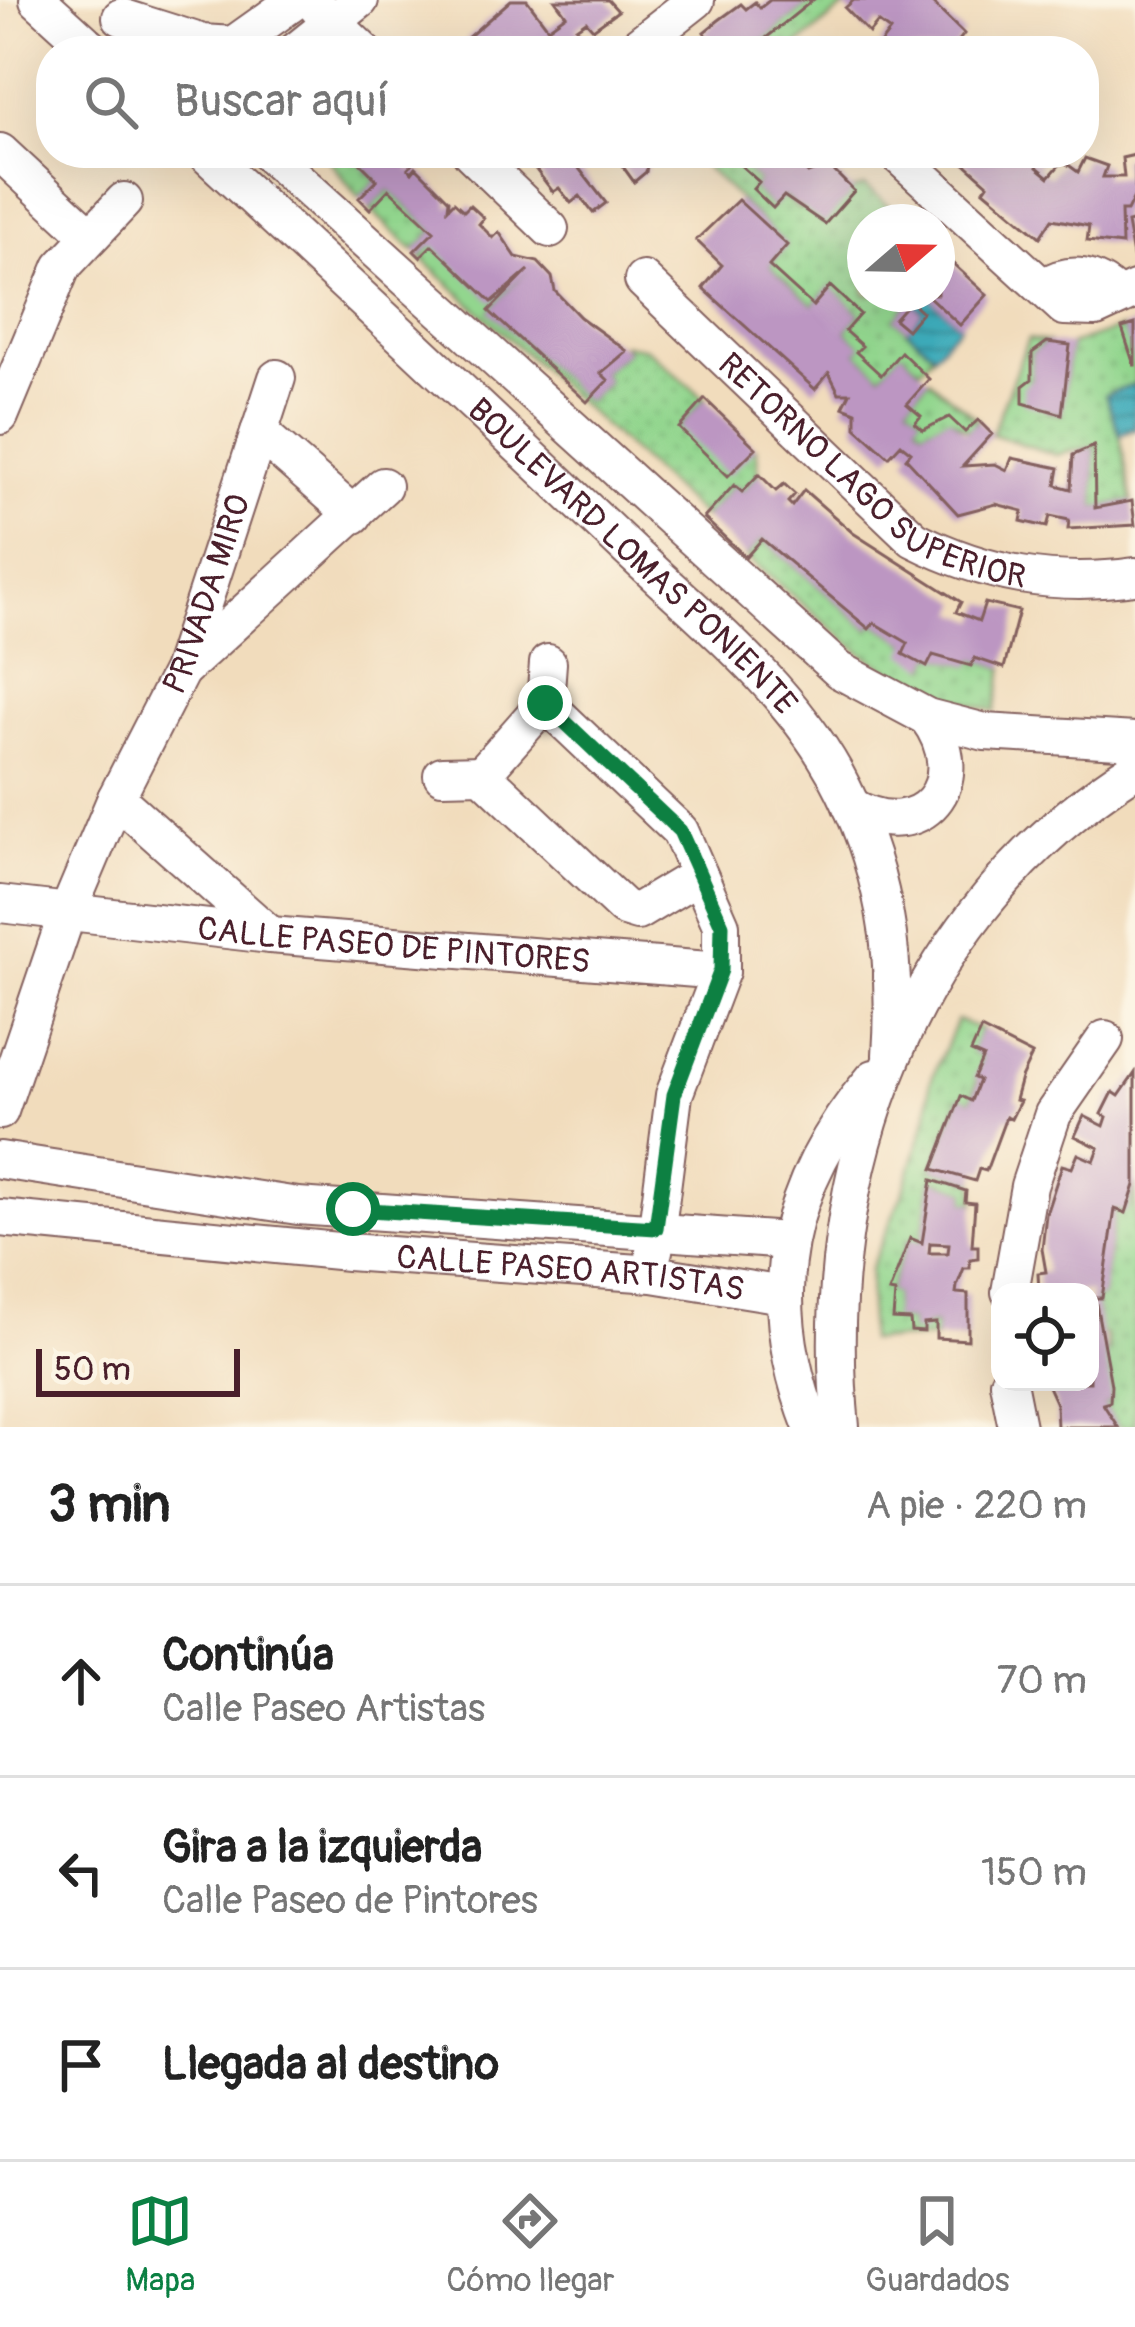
<!DOCTYPE html>
<html lang="es">
<meta charset="utf-8">
<style>
:root{--surface:#fff;--page:#f6f6f6;--text:#222;--muted:#767676;--line:#e0e0e0;--accent:#0b8043}
body{margin:0;font-family:Pangolin,sans-serif;background:var(--page);color:var(--text)}
.controls{position:absolute;right:36px;bottom:36px;display:grid;overflow:hidden;border-radius:24px;box-shadow:0 12px 48px #0002}
.controls button{width:108px;height:108px;display:grid;place-items:center;padding:0;border:0;border-bottom:3px solid var(--line);background:var(--surface);color:var(--text);font:60px sans-serif}
.compass{position:absolute;left:847px;top:204px;width:108px;height:108px;border-radius:50%;background:var(--surface);box-shadow:0 12px 48px #0002;rotate:70deg}
.scale{position:absolute;left:36px;bottom:30px;width:204px;box-sizing:border-box;padding-left:12px;border:6px solid #4a1f2b;border-top:0;font-size:33px;line-height:42px;white-space:nowrap;color:#4a1f2b;-webkit-text-stroke:9px #fcf5e5;paint-order:stroke}
.stop{position:absolute;width:36px;height:36px;margin:-27px;border:9px solid #0b8043;border-radius:50%;background:#fff}
.stop.end{background:#0b8043;border-color:#fff;box-shadow:0 3px 12px #0008}
.list{margin:0;padding:0;list-style:none}
h2{display:flex;justify-content:space-between;align-items:center;height:156px;margin:0;padding:0 48px;font-size:51px}
h2 small{font-size:39px;font-weight:400;color:var(--muted)}
.list li{display:grid;grid-template-columns:78px 1fr auto;gap:36px;align-items:center;box-sizing:border-box;height:192px;padding:0 48px;border-top:3px solid var(--line)}
.list b{display:block;font-size:45px;white-space:nowrap}
.list p{margin:0;font-size:39px;white-space:nowrap;color:var(--muted)}
.list em{font-size:39px;font-style:normal;color:var(--muted)}
.icon{flex:none;width:66px;height:66px;fill:none;stroke:currentColor;stroke-width:2;stroke-linecap:round;stroke-linejoin:round}
.map{position:relative;flex:none;width:1135px;height:1427px;overflow:hidden}
.search{position:absolute;background:var(--surface);box-shadow:0 12px 48px #0002;left:36px;right:36px;top:36px;height:132px;display:flex;align-items:center;gap:30px;box-sizing:border-box;padding:0 42px;border-radius:48px;color:var(--muted);font-size:45px}
.sheet{height:732px;background:var(--surface)}
nav{display:flex;justify-content:space-around;align-items:center;box-sizing:border-box;height:168px;border-top:3px solid var(--line);background:var(--surface);font-size:33px;color:var(--muted)}
nav a{display:grid;justify-items:center;gap:6px}
nav .on{color:var(--accent)}
.map>svg:first-child{display:block}
.garden{fill:url(#garden-dots);stroke:#6e7a5c;stroke-width:3}
.water{fill:url(#water-rules);stroke:#436572;stroke-width:3}
.building{fill:#bc96c2;fill-rule:evenodd}
.lines{fill:none;stroke-linecap:round;stroke-linejoin:round}
.minor-casing{stroke:#84615e;stroke-width:40}
.minor{stroke:#fff;stroke-width:36}
.route{stroke:#0b8043;stroke-width:15}
.labels{text-anchor:middle;stroke-width:10;stroke-linejoin:round;paint-order:stroke}
.street-label{font-size:33px;fill:#4a1f2b;stroke:#fcf5e5}
</style>
<div class="map">
<svg width="1135" height="1427" viewBox="0 0 1135 1427">
<defs>
<pattern id="garden-dots" width="8" height="8" patternUnits="userSpaceOnUse" patternTransform="scale(3)"><rect width="8" height="8" fill="#92d68e"/><path d="M2 2h.1M6 6h.1" fill="none" stroke="#7fb77b" stroke-width="1.8" stroke-linecap="round"/></pattern>
<pattern id="water-rules" width="6" height="5" patternUnits="userSpaceOnUse" patternTransform="scale(3)"><rect width="6" height="5" fill="#3cabba"/><path d="M0 2.5h6" fill="none" stroke="#348b97"/></pattern>
</defs>
<rect width="100%" height="100%" fill="#fcf5e5"/>
<filter id="ink" filterUnits="userSpaceOnUse"><feTurbulence type="fractalNoise" baseFrequency=".00833" numOctaves="2"/><feDisplacementMap in="SourceGraphic" scale="24" xChannelSelector="R" yChannelSelector="G"/><feConvolveMatrix kernelMatrix="1 2 1 2 8 2 1 2 1" color-interpolation-filters="sRGB"/></filter>
<filter id="wash" filterUnits="userSpaceOnUse"><feTurbulence type="fractalNoise" baseFrequency=".004" numOctaves="4" result="noise"/><feDisplacementMap in="SourceGraphic" scale="48" xChannelSelector="R" yChannelSelector="G"/><feGaussianBlur stdDeviation="2.7" result="paint"/><feColorMatrix in="noise" values="0 0 0 0 0 0 0 0 0 0 0 0 0 0 0 0 0 1.4 0 .05"/><feComposite in="paint" operator="in"/></filter>
<g filter="url(#wash)">
<rect width="100%" height="100%" fill="#f1dcbc"/>
<!-- garden -->
<path class="garden" d="M813,0H853L791,51H750Z
M324,153H350L377,180L359,198Z
M691,153H727L759,182L753,189L772,207L784,196L798,209L865,186L906,220L865,222V294H902L910,301L895,319L934,354L920,369L901,353L881,375L856,352L861,346L845,331L860,314L830,287L813,306L769,266L786,245Z
M389,189L434,231L414,251L370,209Z
M432,245L536,263L490,311L587,402L608,381L601,373L627,351L622,344L646,348L705,399L680,427L756,448L759,474L742,492L734,485L704,518L420,257Z
M1122,328L1135,357V384L1105,395L1120,435L1132,501L1095,508L1094,446L1056,455L992,434L1028,339L1047,342L1032,353V379L1025,391L1047,406V412L1061,414L1070,345Z
M929,379L978,420L969,430L949,418L923,430L915,423L920,416L907,404Z
M762,539L869,629L874,623L908,643L927,666L933,655L970,665L975,658L1004,668L995,711L925,690L864,655L746,557Z
M957,1020L981,1029L972,1052L983,1057L971,1101L960,1097L933,1169L975,1181V1203L965,1202L966,1191L932,1180L922,1243L909,1239L889,1291L895,1293L894,1319L910,1320L911,1331L936,1323V1338L868,1341L870,1269L904,1190L928,1114L930,1083Z
M1135,1185V1427H1118L1103,1405L1110,1402L1102,1353L1108,1351L1106,1335L1099,1334L1095,1298L1102,1297L1115,1209L1126,1212Z"/>
<!-- water -->
<path class="water" d="M916,294H926L960,325L934,354L907,330L922,312L910,301Z
M1135,384V429L1120,435L1105,395Z"/>
<g id="blocks">
<!-- building -->
<path class="building" d="M511,0H527L548,28L566,15L555,0H608L618,11L593,29L586,21L576,28L588,43L579,51H476L466,39Z
M770,0H813L750,51H706L714,45L704,32L719,20L741,4L746,9L755,2L760,8Z
M854,0H929L964,34L951,51H887L880,44L890,31L878,22L869,33L845,8Z
M350,153H402L413,163L408,168L412,172L416,167L449,200L448,208L454,202L464,211L470,205L484,218L479,224L493,238L499,232L516,257L538,262L552,277L555,291L580,317L627,351L601,373L608,380L587,402L489,311L529,270L492,302L432,245L420,257L414,251L434,231L389,189L370,209L359,198L377,180Z
M549,153H567L606,203L593,213L580,196L571,203L559,188L553,192L533,166Z
M613,153H649L646,172L634,182Z
M727,153H788L808,173L828,165L854,191L825,224L784,196L773,208L753,189L759,182Z
M953,153H1044L1037,167L1049,177L1063,161L1078,172L1085,158L1107,166L1103,177H1124L1122,158L1135,155V195L1127,211H1121L1122,245L1087,241L1089,226L1052,219L1040,237L984,190L988,184Z
M738,200L787,245L769,266L813,306L830,286L860,314L845,331L862,346L856,352L881,375L901,352L929,379L907,404L921,416L915,423L923,430L949,417L965,432L978,420L992,434L963,466L995,464L1007,470L1012,458L1059,468L1056,485L1071,489L1073,455L1094,446L1095,508L1132,501L1135,525L1068,529L1069,520L1050,516L1047,527L1021,521L1023,511L996,504L958,514L906,458L911,452L901,444L889,457L856,427V412L843,407L850,393H839L829,373L815,389L703,288L722,265L696,240Z
M1135,221V255L1133,256L1127,223Z
M937,249L987,295L960,325L926,294H937Z
M910,301L922,312L907,330L894,319Z
M1135,324V365H1134L1122,328Z
M1047,342L1070,345L1062,414L1023,403V386L1032,379V353Z
M705,399L756,448L728,476L679,428Z
M759,474L776,491L784,484L795,494L788,502L792,506L804,490L853,533L961,602L956,612L979,621L985,603L1019,611L1004,668L975,658L971,666L933,655L927,667L903,654L908,643L874,623L869,629L762,539L746,557L704,518L734,485L742,492Z
M981,1029L1032,1055L1021,1078L1015,1100L1020,1101L1011,1119L1006,1117L986,1171L979,1169L975,1181L933,1169L961,1096L971,1101L979,1080L974,1078L983,1057L971,1052Z
M1135,1073V1185L1126,1213L1115,1209L1102,1298H1095L1111,1385L1110,1402L1103,1404L1118,1427H1057L1056,1404L1046,1382H1090V1292H1039L1038,1273L1046,1272L1042,1249L1046,1214L1062,1165L1072,1168L1078,1154L1094,1161L1099,1148L1075,1136L1084,1116L1104,1126L1107,1117L1102,1114L1113,1092L1119,1096Z
M932,1180L966,1191L965,1202L975,1203L972,1246H978V1258L970,1259V1268H964L957,1286L956,1293L968,1294V1340L936,1338V1323L924,1324V1332L911,1331L910,1320L893,1319L895,1293L889,1292L910,1238L922,1243ZM930,1243L949,1244L948,1253H929Z"/>
</g>
</g>
<g filter="url(#ink)">
<use href="#blocks" fill-opacity="0" stroke="#84615e" stroke-width="3"/>
<g class="lines">
<defs>
<g id="minor">
<path d="M38,0L94,51"/>
<path d="M318,8L363,51"/>
<path d="M121,17L203,43L233,45L296,0"/>
<path d="M296,51L360,0"/>
<path d="M631,51L696,0"/>
<path d="M0,152L88,234"/>
<path id="s1" d="M205,153C346,283 486,414 625,546C699,616 785,683 835,773C884,863 898,954 891,1055"/>
<path d="M268,153L839,670L927,717L985,732L1135,741"/>
<path d="M471,153L550,229"/>
<path d="M896,153L1064,307L1096,308L1135,290"/>
<path id="s2" d="M643,280L914,539C985,575 1055,587 1135,576"/>
<path d="M1045,286C1071,270 1095,275 1117,296"/>
<path d="M0,416L62,267L124,201"/>
<path d="M259,432L354,515"/>
<path d="M182,670L383,486"/>
<path d="M545,703L680,831L721,925V971L674,1095L654,1251"/>
<path d="M482,774L545,703L548,663"/>
<path d="M442,775L482,774L624,908L637,912L697,876"/>
<path d="M116,798L270,935"/>
<path d="M851,806C922,847 975,781 927,717"/>
<path id="s3" d="M0,904L270,935L721,971"/>
<path id="s4" d="M0,1111L67,914L116,798L181,671L277,378"/>
<path d="M0,1160L298,1206L788,1241"/>
<path id="s5" d="M0,1218L348,1252L653,1274L783,1295"/>
<path d="M1010,1292L1029,1186L1053,1114L1105,1039"/>
<path d="M1008,1382L1017,1427"/>
<path d="M812,1427C760,1295 784,1184 874,1078"/>
<path d="M841,1427C815,1169 909,912 1135,769"/>
</g>
</defs>
<!-- minor casing -->
<use href="#minor" class="minor-casing"/>
<!-- minor -->
<use href="#minor" class="minor"/>
</g>
</g>
<g class="lines" filter="url(#ink)">
<!-- route -->
<path class="route" d="M353,1209L656,1228L674,1095L721,970L722,925L680,831L545,703"/>
</g>
<g class="labels">
<!-- street labels -->
<g class="street-label">
<text dy="12" stroke="none"><textPath href="#s2" startOffset="303">RETORNO LAGO SUPERIOR</textPath></text>
<text dy="12" stroke="none"><textPath href="#s1" startOffset="588">BOULEVARD LOMAS PONIENTE</textPath></text>
<text dy="12" stroke="none"><textPath href="#s4" startOffset="558">PRIVADA MIRO</textPath></text>
<text dy="12" stroke="none"><textPath href="#s3" startOffset="396">CALLE PASEO DE PINTORES</textPath></text>
<text dy="12" stroke="none"><textPath href="#s5" startOffset="573">CALLE PASEO ARTISTAS</textPath></text>
</g>
</g>
</svg>
<div class="controls">
<button><svg class="icon" aria-label="locate" viewBox="0 0 24 24"><circle cx="12" cy="12" r="6"/><path d="M12 2v4M12 18v4M2 12h4M18 12h4"/></svg></button>
</div>
<svg class="compass" viewBox="-18 -18 36 36"><path d="M0-13l5 13h-10z" fill="#e53935"/><path d="M0 13l5-13h-10z" fill="#767676"/></svg>
<div class="scale">50 m</div>
<div class="stop" style="left:353px;top:1209px"></div>
<div class="stop end" style="left:545px;top:703px"></div>
<div class="search"><svg class="icon" aria-label="search" viewBox="0 0 24 24"><circle cx="10" cy="10" r="6"/><path d="M15 15l6 6"/></svg>Buscar aquí</div>
</div>
<section class="sheet">
<h2>3 min<small>A pie · 220 m</small></h2>
<ul class="list">
<li><svg class="icon" aria-label="ahead" viewBox="0 0 24 24"><path d="M12 20V5M6 11l6-6 6 6"/></svg><div><b>Continúa</b><p>Calle Paseo Artistas</p></div><em>70 m</em></li>
<li><svg class="icon" aria-label="left" viewBox="0 0 24 24"><path d="M17 20v-9H6M10 6l-5 5 5 5"/></svg><div><b>Gira a la izquierda</b><p>Calle Paseo de Pintores</p></div><em>150 m</em></li>
<li><svg class="icon" aria-label="arrive" viewBox="0 0 24 24"><path d="M6 21V4h12l-3 4 3 4H6"/></svg><div><b>Llegada al destino</b></div></li>
</ul>
</section>
<nav>
<a class="on"><svg class="icon" aria-label="map" viewBox="0 0 24 24"><path d="M3 6l6-2 6 2 6-2v14l-6 2-6-2-6 2zM9 4v14M15 6v14"/></svg>Mapa</a>
<a><svg class="icon" aria-label="directions" viewBox="0 0 24 24"><path d="M12 3l9 9-9 9-9-9zM9 14v-3h6M13 9l2 2-2 2"/></svg>Cómo llegar</a>
<a><svg class="icon" aria-label="saved" viewBox="0 0 24 24"><path d="M7 4h10v16l-5-4-5 4z"/></svg>Guardados</a>
</nav>
